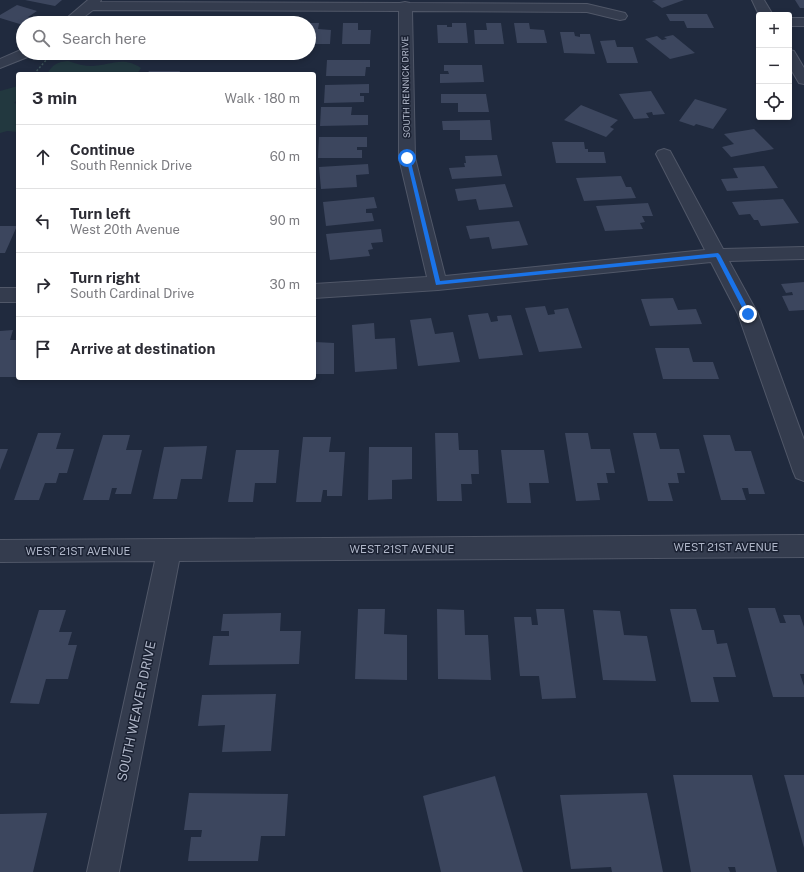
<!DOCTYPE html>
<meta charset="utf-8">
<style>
:root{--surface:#fff;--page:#f7f7f7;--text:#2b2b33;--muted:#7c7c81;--line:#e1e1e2}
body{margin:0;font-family:"Public Sans",sans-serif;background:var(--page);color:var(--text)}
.controls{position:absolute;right:12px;top:12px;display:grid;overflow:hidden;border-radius:4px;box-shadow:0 2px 6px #0003}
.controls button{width:36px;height:36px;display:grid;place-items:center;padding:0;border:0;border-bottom:1px solid var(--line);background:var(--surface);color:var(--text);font:20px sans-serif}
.stop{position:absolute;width:12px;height:12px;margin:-9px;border:3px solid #1a73e8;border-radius:50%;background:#fff}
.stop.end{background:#1a73e8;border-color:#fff;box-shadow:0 1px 4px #0008}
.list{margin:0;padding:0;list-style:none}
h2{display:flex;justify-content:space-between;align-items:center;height:52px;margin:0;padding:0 16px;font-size:17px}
h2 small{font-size:13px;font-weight:400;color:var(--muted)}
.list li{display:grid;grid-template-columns:26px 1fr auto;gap:12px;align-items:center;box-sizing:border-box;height:64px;padding:0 16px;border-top:1px solid var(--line)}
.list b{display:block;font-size:15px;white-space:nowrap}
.list p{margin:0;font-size:13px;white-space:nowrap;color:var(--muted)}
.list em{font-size:13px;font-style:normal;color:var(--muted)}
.icon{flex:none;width:22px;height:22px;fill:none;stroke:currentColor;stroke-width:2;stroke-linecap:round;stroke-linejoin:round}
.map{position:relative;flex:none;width:804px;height:872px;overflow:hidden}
.search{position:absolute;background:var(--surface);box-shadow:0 2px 6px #0003;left:16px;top:16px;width:300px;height:44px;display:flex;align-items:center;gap:10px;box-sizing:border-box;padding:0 14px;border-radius:22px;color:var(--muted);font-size:15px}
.panel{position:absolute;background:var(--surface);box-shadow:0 2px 6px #0003;left:16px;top:72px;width:300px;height:308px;border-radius:4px}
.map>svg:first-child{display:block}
.green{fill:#22383f}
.building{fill:#3c465e}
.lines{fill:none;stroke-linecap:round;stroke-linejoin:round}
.minor-casing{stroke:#505768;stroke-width:2}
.path{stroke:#3d5459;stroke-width:1.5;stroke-dasharray:2 2;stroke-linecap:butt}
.minor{fill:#343c4e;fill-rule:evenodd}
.route{fill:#1a73e8}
.labels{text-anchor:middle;stroke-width:3;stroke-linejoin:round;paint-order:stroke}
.far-street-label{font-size:9px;fill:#b0b7c9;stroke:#1a2132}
.street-label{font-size:11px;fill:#b0b7c9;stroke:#1a2132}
.near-street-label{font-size:13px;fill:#b0b7c9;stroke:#1a2132}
</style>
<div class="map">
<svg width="804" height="872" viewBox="0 0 804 872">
<rect width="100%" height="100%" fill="#202a3e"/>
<!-- green -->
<path class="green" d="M68,61C77,64 84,66 93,66C112,65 123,56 141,68L137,74H47C53,64 57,62 68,61Z
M18,86V99L14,103L18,104V132L7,131L0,133V91Z"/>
<!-- building -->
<path class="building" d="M25,0H62L55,6Z
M656,0H684L662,8L652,1Z
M795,0H804V8H800Z
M17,5L37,11L28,17L39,20L34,23H23V25L0,18V15Z
M666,14H707L714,28H687L684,21H670Z
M309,23H319L318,29L331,30L330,44H309Z
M343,23H358V30H371L370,44H342Z
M452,23H466L468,43H438L437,25H447V27H452Z
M486,23H501L504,44H475L474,30H487Z
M514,23H529L530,29L544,30L547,43H517Z
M560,32H574L575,36L580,37V34H590L595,54L564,53Z
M673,35L695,53L670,59L645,39L657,36L662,40L667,39L664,37Z
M615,40L617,47H633L638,63H607L600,41Z
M327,60H370V67H366L365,76H326Z
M444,65H482L484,82L440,83V74H449L448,71H444Z
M149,71H180L179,74H147Z
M369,84V93H360V96H364V102L324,103L325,85Z
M651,91L665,114L653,115L652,112L646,113L649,118L634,119L619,94Z
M441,94H486L489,112H458V103H441Z
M695,99L727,109L713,129L696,124L694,126L679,121Z
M581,105L618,120L610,127L614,129L606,137L564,120Z
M321,107H352L351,115H368V125L320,126Z
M490,120L492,140H460V130H443L442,121Z
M754,129L774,149L731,157L722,147L734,144L724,134Z
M319,137H367V147H357V150H362V158H318Z
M552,142H584L585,149H588V152H604L606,163H556Z
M497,155L502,176L452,179L449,168L465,167L464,163H466L465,156Z
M368,164L369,174L356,175L357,187L321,189L319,167Z
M764,166L778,188L727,191L721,179L738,178L733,168Z
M621,176L626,187H631L636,198L584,201L576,178Z
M505,184L513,207L479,210L476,199L458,201L455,189Z
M374,197L377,208L366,209V213H372L374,221L326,226L323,202Z
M783,199L799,223L761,226L758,220H754L750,214L739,215L732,202Z
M648,203L653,216H642L645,222L640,223L643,229L605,231L596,206Z
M519,221L528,245L492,249L489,237L470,239L466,226Z
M0,226H17L5,253H0Z
M381,229L383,242L371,243L373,249L368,250L370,256L330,260L326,234Z
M804,282V310L789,311L782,296L793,295L792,292L786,293L781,284Z
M673,298L678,310L696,309L702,324L650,326L641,299Z
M545,306L548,315L555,314L554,310L568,308L582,348L539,352L525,308Z
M488,313L491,322L498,321L497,316L511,315L523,355L479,359L468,315Z
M431,318L435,334L453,332L460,362L418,366L410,320Z
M374,323L375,339L395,338L397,369L355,372L352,325Z
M314,327H316L315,342L334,343V374H314Z
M13,330L10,340H18V377H0V331Z
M655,348H689L693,362H713L719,379H663Z
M38,433H61L56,449H74L67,473H59L56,483H45L39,500H14Z
M435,433H458L459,450H478L479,474H471L472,484H461L462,501H437Z
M565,433H588L591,449H610L615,473H606L608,483H597L600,500L576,501Z
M633,433H656L660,449H679L685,473H677L679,483H668L673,501H648Z
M103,435H130L126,450H142L131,494H115L117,488H112L109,500H83Z
M703,435H730L735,451H751L765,494H749L748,488H742L746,500H721Z
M303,437H331L329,452H345L342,496H327V490H323L321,502H296Z
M207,446L202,479H181L177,499H153L164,447Z
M369,447H412V479L392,480V499L368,500Z
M0,449H8L0,470Z
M236,450H279L276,483H255L253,502H228Z
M501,450H544L549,483H529L531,503H507Z
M748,608H775L780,623H786L783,615H800L804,627V674H800L804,686V697H773Z
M358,609H385L384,634L407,635V680L355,679Z
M437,609L464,610L465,635H488L491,680L438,679Z
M536,609H564L576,698L542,699L539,676H520L514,617H531L532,625H538Z
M670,609H696L702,630H714L717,644L727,643L736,677H713L719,702H691Z
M39,610H66L59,632H72L68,645H77L68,679H46L39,704L10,703Z
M593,610L620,611L624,635L647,636L656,681L603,680Z
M281,613L280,631H301L299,664L209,665L213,636H229V631H221L223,614Z
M276,694L271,751L222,752L225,725L198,726L202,695Z
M673,775H752L777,872H736L735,867H728L730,872H691Z
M784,775H804V848Z
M495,776L523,872H441L423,796Z
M189,793L288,794L285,836H261L258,861H188L191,837H201L202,830H184Z
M647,793L663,872H612L611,867L571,869L560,795Z
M47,813L33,872H0V814Z"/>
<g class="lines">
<defs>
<path id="minor" d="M88,0H101L100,2L400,3L405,2L410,3L587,4L625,13L627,16L625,19L620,20L587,12L412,11L415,158L445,276L705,250L656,154L658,151L664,149L670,151L723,249L804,247V259L729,261L758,314L804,440V481L796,478L793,471L738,314L711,262L438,290L314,298V284L427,277L399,158V11L93,10L76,23H61Z
M752,0H764L773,15H759Z
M789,18H804V26H789Z
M23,49V53H32L30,56L0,68V59Z
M789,50L794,51L804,68V84L799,83L789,66Z
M0,288H18V302H0Z
M804,535V557L179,561L119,872H87L155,561L0,562V540Z"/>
</defs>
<!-- minor casing -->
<use href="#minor" class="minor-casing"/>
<!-- path -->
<path class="path" d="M34,74L47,59L44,55"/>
<!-- minor -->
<use href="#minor" class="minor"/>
</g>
<!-- route -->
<path class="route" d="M406,157L410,158L440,281L718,253L720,255L751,314L746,315L716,257L436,285Z"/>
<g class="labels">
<!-- far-street labels -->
<g class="far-street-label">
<text transform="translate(406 87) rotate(-91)" y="3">SOUTH RENNICK DRIVE</text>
</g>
<!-- street labels -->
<g class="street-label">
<text x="726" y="551">WEST 21ST AVENUE</text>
<text x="402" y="553">WEST 21ST AVENUE</text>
<text x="78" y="555">WEST 21ST AVENUE</text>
</g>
<!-- near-street labels -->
<g class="near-street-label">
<text transform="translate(136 711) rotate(-78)" y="5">SOUTH WEAVER DRIVE</text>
</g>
</g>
</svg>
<div class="controls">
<button>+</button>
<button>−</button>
<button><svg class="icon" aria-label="locate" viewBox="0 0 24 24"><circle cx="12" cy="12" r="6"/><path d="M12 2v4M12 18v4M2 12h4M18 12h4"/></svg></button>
</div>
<div class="stop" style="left:407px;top:158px"></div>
<div class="stop end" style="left:748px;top:314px"></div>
<div class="search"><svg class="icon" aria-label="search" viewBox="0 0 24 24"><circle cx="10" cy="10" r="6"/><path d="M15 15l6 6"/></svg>Search here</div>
<section class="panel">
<h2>3 min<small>Walk · 180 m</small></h2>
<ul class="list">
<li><svg class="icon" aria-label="ahead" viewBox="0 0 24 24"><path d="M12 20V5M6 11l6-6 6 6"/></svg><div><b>Continue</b><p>South Rennick Drive</p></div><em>60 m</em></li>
<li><svg class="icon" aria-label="left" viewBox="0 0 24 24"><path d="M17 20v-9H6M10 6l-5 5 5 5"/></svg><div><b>Turn left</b><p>West 20th Avenue</p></div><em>90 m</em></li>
<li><svg class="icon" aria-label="right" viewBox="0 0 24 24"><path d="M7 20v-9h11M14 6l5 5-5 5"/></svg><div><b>Turn right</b><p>South Cardinal Drive</p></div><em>30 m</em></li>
<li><svg class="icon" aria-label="arrive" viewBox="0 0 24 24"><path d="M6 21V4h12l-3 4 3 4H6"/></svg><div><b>Arrive at destination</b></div></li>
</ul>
</section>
</div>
